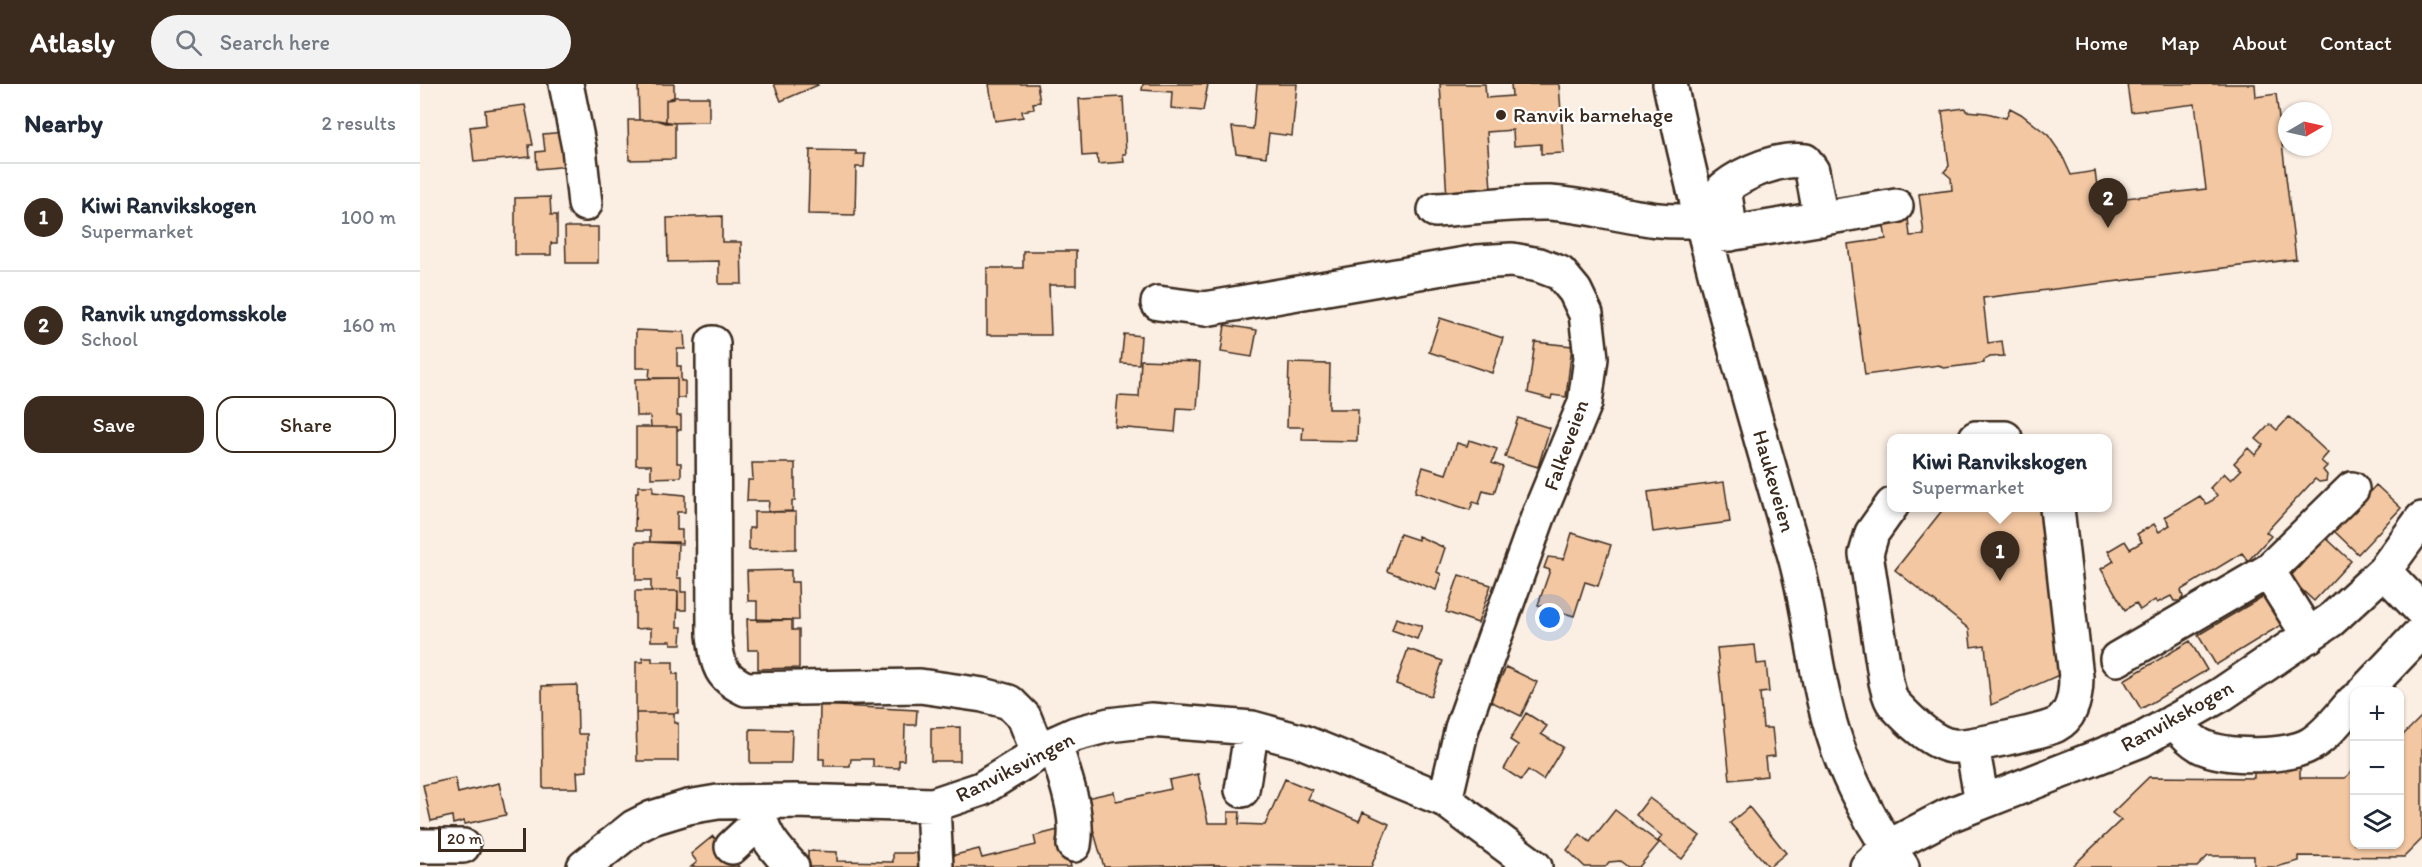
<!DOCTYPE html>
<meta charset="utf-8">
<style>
:root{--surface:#fff;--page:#f2f2f3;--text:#1f2937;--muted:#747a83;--line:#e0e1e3;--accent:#3b2a1e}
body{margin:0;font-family:Itim,sans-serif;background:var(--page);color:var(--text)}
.controls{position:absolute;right:18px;bottom:18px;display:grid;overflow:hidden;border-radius:12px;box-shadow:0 2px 4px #0004}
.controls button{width:54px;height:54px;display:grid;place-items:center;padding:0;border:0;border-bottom:2px solid var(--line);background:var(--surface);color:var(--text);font:30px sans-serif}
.compass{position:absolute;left:1858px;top:18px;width:54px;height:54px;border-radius:50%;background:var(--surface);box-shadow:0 2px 4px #0004;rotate:81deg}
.scale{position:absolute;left:18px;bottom:15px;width:88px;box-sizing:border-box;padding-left:6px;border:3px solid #3b2a1e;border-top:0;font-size:16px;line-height:21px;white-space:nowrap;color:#3b2a1e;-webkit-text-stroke:4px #fff;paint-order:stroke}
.you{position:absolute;left:1130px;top:534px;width:21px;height:21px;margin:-15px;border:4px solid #fff;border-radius:50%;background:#1a73e8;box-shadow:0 0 0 9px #1a73e833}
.badge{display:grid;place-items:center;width:39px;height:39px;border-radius:50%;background:var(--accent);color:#fff;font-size:20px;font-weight:700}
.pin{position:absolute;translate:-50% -50px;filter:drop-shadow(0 2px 3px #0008)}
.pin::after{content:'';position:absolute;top:32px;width:21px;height:18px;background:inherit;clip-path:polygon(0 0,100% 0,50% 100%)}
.popup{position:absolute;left:1467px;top:350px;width:225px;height:78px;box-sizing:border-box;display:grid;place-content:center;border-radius:12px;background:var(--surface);filter:drop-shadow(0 2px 4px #0005);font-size:20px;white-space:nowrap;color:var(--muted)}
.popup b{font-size:22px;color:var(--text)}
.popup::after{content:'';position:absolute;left:50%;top:100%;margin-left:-12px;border:12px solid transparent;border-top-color:var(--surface)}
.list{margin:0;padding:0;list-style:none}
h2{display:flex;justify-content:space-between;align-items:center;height:78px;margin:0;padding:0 24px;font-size:26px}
h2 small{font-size:20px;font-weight:400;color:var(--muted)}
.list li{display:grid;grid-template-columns:39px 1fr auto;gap:18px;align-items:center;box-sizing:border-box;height:108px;padding:0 24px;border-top:2px solid var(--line)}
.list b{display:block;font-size:22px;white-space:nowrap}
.list p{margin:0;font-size:20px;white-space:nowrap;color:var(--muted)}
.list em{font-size:20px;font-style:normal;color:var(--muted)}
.actions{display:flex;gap:12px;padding:18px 24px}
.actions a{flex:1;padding:14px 0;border:2px solid var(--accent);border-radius:18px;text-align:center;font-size:21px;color:var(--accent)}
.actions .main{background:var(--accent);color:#fff}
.icon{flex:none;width:33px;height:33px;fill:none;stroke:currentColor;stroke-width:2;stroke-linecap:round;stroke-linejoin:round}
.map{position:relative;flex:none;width:2002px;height:783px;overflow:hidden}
header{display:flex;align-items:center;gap:36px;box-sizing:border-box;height:84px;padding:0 30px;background:var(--accent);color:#fff}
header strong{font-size:28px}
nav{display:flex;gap:33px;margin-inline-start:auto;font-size:21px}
.search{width:420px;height:54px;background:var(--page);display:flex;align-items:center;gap:15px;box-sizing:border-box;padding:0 21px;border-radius:33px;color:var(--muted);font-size:22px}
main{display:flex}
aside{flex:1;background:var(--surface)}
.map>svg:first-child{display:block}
.building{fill:#f3c7a2;stroke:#3b2a1e;stroke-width:1.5}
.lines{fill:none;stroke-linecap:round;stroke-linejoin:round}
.minor-casing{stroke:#3b2a1e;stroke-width:38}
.minor{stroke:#fff;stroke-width:33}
.poi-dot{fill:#3b2a1e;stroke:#fff;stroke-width:2}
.labels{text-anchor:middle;stroke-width:4.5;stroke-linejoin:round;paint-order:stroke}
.poi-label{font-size:21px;fill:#3b2a1e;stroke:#fff;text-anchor:start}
.street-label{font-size:21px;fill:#3b2a1e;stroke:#fff}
</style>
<header>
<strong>Atlasly</strong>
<div class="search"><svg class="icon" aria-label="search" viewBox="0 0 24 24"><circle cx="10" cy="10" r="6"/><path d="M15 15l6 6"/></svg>Search here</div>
<nav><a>Home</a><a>Map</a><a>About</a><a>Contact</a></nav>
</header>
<main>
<aside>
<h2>Nearby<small>2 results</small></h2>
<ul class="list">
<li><span class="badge">1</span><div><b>Kiwi Ranvikskogen</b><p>Supermarket</p></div><em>100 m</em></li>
<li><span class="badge">2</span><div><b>Ranvik ungdomsskole</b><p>School</p></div><em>160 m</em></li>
</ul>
<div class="actions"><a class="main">Save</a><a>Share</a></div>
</aside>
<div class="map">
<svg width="2002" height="783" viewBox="0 0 2002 783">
<rect width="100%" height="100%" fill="#fbeee3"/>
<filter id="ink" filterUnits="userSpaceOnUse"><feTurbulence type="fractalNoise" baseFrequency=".0167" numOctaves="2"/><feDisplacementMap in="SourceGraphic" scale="12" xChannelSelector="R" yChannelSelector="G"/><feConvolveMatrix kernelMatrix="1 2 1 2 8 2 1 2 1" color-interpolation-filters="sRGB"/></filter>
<g filter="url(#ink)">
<!-- building -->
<path class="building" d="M218,0H254V15L246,16V39L237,36H219Z
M354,0H397L398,1L361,17Z
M569,0H617L620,18L613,19L614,25L602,27L603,33L575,37Z
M723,0H788L783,27L751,24L752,8L722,6Z
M837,0H877L872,52L849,49L846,73L816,69L812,43L833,45Z
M1020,0H1065L1066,14L1092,12L1091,0H1139L1144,69L1121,70V60L1094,62L1093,46L1067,48L1072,120L1027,114Z
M1707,0H1835L1836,13L1856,10L1876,175L1563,214L1568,259L1582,257L1584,272L1570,273L1564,276V279L1532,283L1523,284L1519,281L1445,291L1428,160L1466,155L1463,137L1488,134L1490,152L1504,151L1499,110L1532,106L1531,94L1524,88L1529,82L1522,27L1545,24L1546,27L1567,29L1586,34L1590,24L1601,30L1628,51L1642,71L1651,91L1675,87L1679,117L1786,105L1775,20L1711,28Z
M254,13H289V38L246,39V16Z
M703,13L706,70H703L704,78L678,80L677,71L662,72L659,15Z
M105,21L113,61H109L110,73L54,78L50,43L66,41L65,26Z
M208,36H237L255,39V75L209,76Z
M146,48L150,82L117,85L116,68L125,67L123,50Z
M390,66L436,67V70H445L444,83H436L435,131L388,130Z
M130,113L131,131H137V159H131V171H95V114Z
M302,132V158H321L322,200H299V177L248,178L247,134Z
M145,143H178V179H146Z
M603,167H656V201H629L631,251H567V184H603Z
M1020,234L1083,254L1072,289L1009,268Z
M805,241L837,246L832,273L801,268Z
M216,246L264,248L265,265H257V282H261V297H265V314H257V294H229L230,284H216Z
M704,250L721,252L719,280L701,279Z
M1115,258L1152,262L1146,313L1132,311L1131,315L1108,309Z
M721,276L780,278L777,325L757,324L755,348L695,343L698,312L719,313Z
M869,279L910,280L909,325H938L937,357L882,356L883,343H867Z
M257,294V332H261V346H257V343H231L230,332H216L215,295Z
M1869,333L1908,369L1901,377L1907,382L1903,386L1907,391L1906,397L1899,398L1895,395L1846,448L1851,452L1828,477L1822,469L1761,506L1763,513L1760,517H1754L1751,512L1737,519L1735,516L1720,526L1716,519L1705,526L1681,485L1694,477L1688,467L1705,457L1710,465L1722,458L1717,450L1734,440L1739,448L1750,441L1745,433L1780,412L1786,420L1793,416L1797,411L1790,404L1804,389L1811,396L1821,386L1814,379L1828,364L1835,371L1843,361L1836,355L1850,340L1857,346Z
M1098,334L1130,344L1118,383L1085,373Z
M216,343H257V379H261V393L231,394V381H216Z
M1049,356L1077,365L1072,379L1083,383L1074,409L1063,406L1059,420L1053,418L1050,426L995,408L1003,383L1026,390L1037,359L1047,362Z
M332,379H375V417H372V427L348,428L349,417H327L328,396H333Z
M1304,398L1310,438L1233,448L1228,408Z
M1956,401L1981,424L1938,470L1914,447Z
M218,402H233V408L265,411V428H257V446H262V460L230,458V447H215L216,408H218Z
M1524,424H1628L1648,587L1571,621L1565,561L1551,563L1549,545L1475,486Z
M334,428H376V465L329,466V444H334Z
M1152,449L1191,461L1178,502L1165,498L1154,532L1118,521L1130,486L1124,484L1128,473L1144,475Z
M980,450L998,456V452L1025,464L1017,488L1021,490L1016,506L967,487Z
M1906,454L1931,477L1894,517L1869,494Z
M216,458H258L257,494H261V508H266V526H258V507H231V496H216Z
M371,486V498H378L379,536L337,537V517H328L327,487Z
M1039,491L1071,501L1058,539L1026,528Z
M215,507H258L257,543H262L261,560H251V557H231V544L215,545Z
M1844,512L1861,541L1796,581L1778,551Z
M976,534L1002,542L997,555L972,546Z
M327,535L372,536V546H379V584L338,585V566H328Z
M1770,557L1787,586L1721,625L1704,596Z
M1335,561L1337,580L1346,579L1349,608L1340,609L1343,644H1352L1355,672L1345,673L1347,692L1310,696L1297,564Z
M988,565L1023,577L1011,612L976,600Z
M223,574H232V578H253V590H258V629H216V578H223Z
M1086,583L1117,598L1101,632L1070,617Z
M157,601L158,650H167V687L157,688L158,704H123L122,602Z
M400,621L497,626L496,641H485L484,676H479V684L453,683V675H431L430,682H404V675H399Z
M216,629H254V639H258V677H217Z
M1106,629L1127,642L1121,650L1143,663L1123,696L1108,686L1101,696L1084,685L1098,661L1090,656Z
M2002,632V755L1984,773L1879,772V777L1856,783H1834V772H1788L1777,783H1657L1654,781L1701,736L1692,729L1729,693L1834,694V684H1880V694H1925L1934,685V760H1980V654Z
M540,643V677H511V644Z
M330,645L372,646L371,679H330Z
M778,690L788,739H808V728H820L819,740L845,741L865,695L892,706L888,715L939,737L943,728L969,740L951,783L794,781L684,783L673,745L668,746L666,714L694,708L696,717L751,705L749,696Z
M35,694L38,709L79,699L86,731L45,740L44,737L33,740L32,732L11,737L3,701Z
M1229,714L1280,752L1262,775L1238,757L1242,752L1216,731Z
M1329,723L1366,769L1349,783L1310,739Z
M1195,726L1239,759L1219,783H1208L1200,777L1189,778L1185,783H1165L1147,766L1160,750L1170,758Z
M642,745L651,783H534L531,772L559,765L562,774L616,761L614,752Z
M293,752L319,783H271L277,778L271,770Z
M388,767L417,768V777L473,778V769H502L501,783H388Z"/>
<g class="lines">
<defs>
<path id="minor" d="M146,0L159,64L165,120
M1250,0C1283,158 1329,314 1374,469C1391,527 1394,589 1412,646C1427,696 1452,741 1482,783
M1015,126C1052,124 1092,118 1130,119C1181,122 1229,142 1280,136
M1311,150L1304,104C1325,88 1358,74 1385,77L1392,87L1401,135
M1290,153L1476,122
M738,219L785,225L1057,178L1092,176L1119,181L1140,189L1155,207L1166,230L1171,274L1165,319L1118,433L1042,644L1025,716
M293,259L294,551C298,580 298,592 326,605L500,602L563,611L589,618L604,633L618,668
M1556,354H1585
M1472,421L1452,449L1446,470L1466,598C1468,605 1469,614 1474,620C1487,634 1512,660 1533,662C1546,664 1624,647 1636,641C1653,632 1656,610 1656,593L1637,424
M1848,487L1889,552
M1964,487L2002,527
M1697,575L1848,487L1932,405
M1944,608L2002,547
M1754,637C1762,647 1770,656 1781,662C1806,674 1868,674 1891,660C1908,650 1921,631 1934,617
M635,659C643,691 660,728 654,761
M1552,662L1562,718
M822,706L832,644
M338,718C340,748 352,761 372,783
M513,721L516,783
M0,762H43
M312,763L339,738
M164,783L214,743L232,734L268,723L298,718L375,717L513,721L561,705L635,659L655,650L689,641L731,636L832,644L883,658L1025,716L1115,783
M1447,783L1468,763L1527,732L1721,656L1802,610L1911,536L1964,487L2002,435"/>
</defs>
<!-- minor casing -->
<use href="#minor" class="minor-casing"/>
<!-- minor -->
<use href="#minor" class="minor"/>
</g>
</g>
<!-- markers -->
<circle class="poi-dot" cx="1081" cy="31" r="6"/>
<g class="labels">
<!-- poi labels -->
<g class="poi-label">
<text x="1093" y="38">Ranvik barnehage</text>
</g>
<!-- street labels -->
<g class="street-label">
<text transform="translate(1146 361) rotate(-70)" y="7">Falkeveien</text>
<text transform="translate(1354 397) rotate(74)" y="7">Haukeveien</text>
<text transform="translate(1757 632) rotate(-29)" y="7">Ranvikskogen</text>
<text transform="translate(595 683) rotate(-27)" y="7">Ranviksvingen</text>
</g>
</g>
</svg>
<div class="controls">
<button>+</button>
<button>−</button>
<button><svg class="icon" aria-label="layers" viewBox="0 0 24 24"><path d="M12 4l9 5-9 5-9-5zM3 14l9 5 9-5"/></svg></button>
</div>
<svg class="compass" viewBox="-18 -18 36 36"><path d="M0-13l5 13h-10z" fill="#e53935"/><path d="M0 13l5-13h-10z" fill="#747a83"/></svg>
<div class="scale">20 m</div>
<div class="you"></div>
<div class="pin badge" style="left:1580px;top:497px">1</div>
<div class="popup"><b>Kiwi Ranvikskogen</b>Supermarket</div>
<div class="pin badge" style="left:1688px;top:144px">2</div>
</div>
</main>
